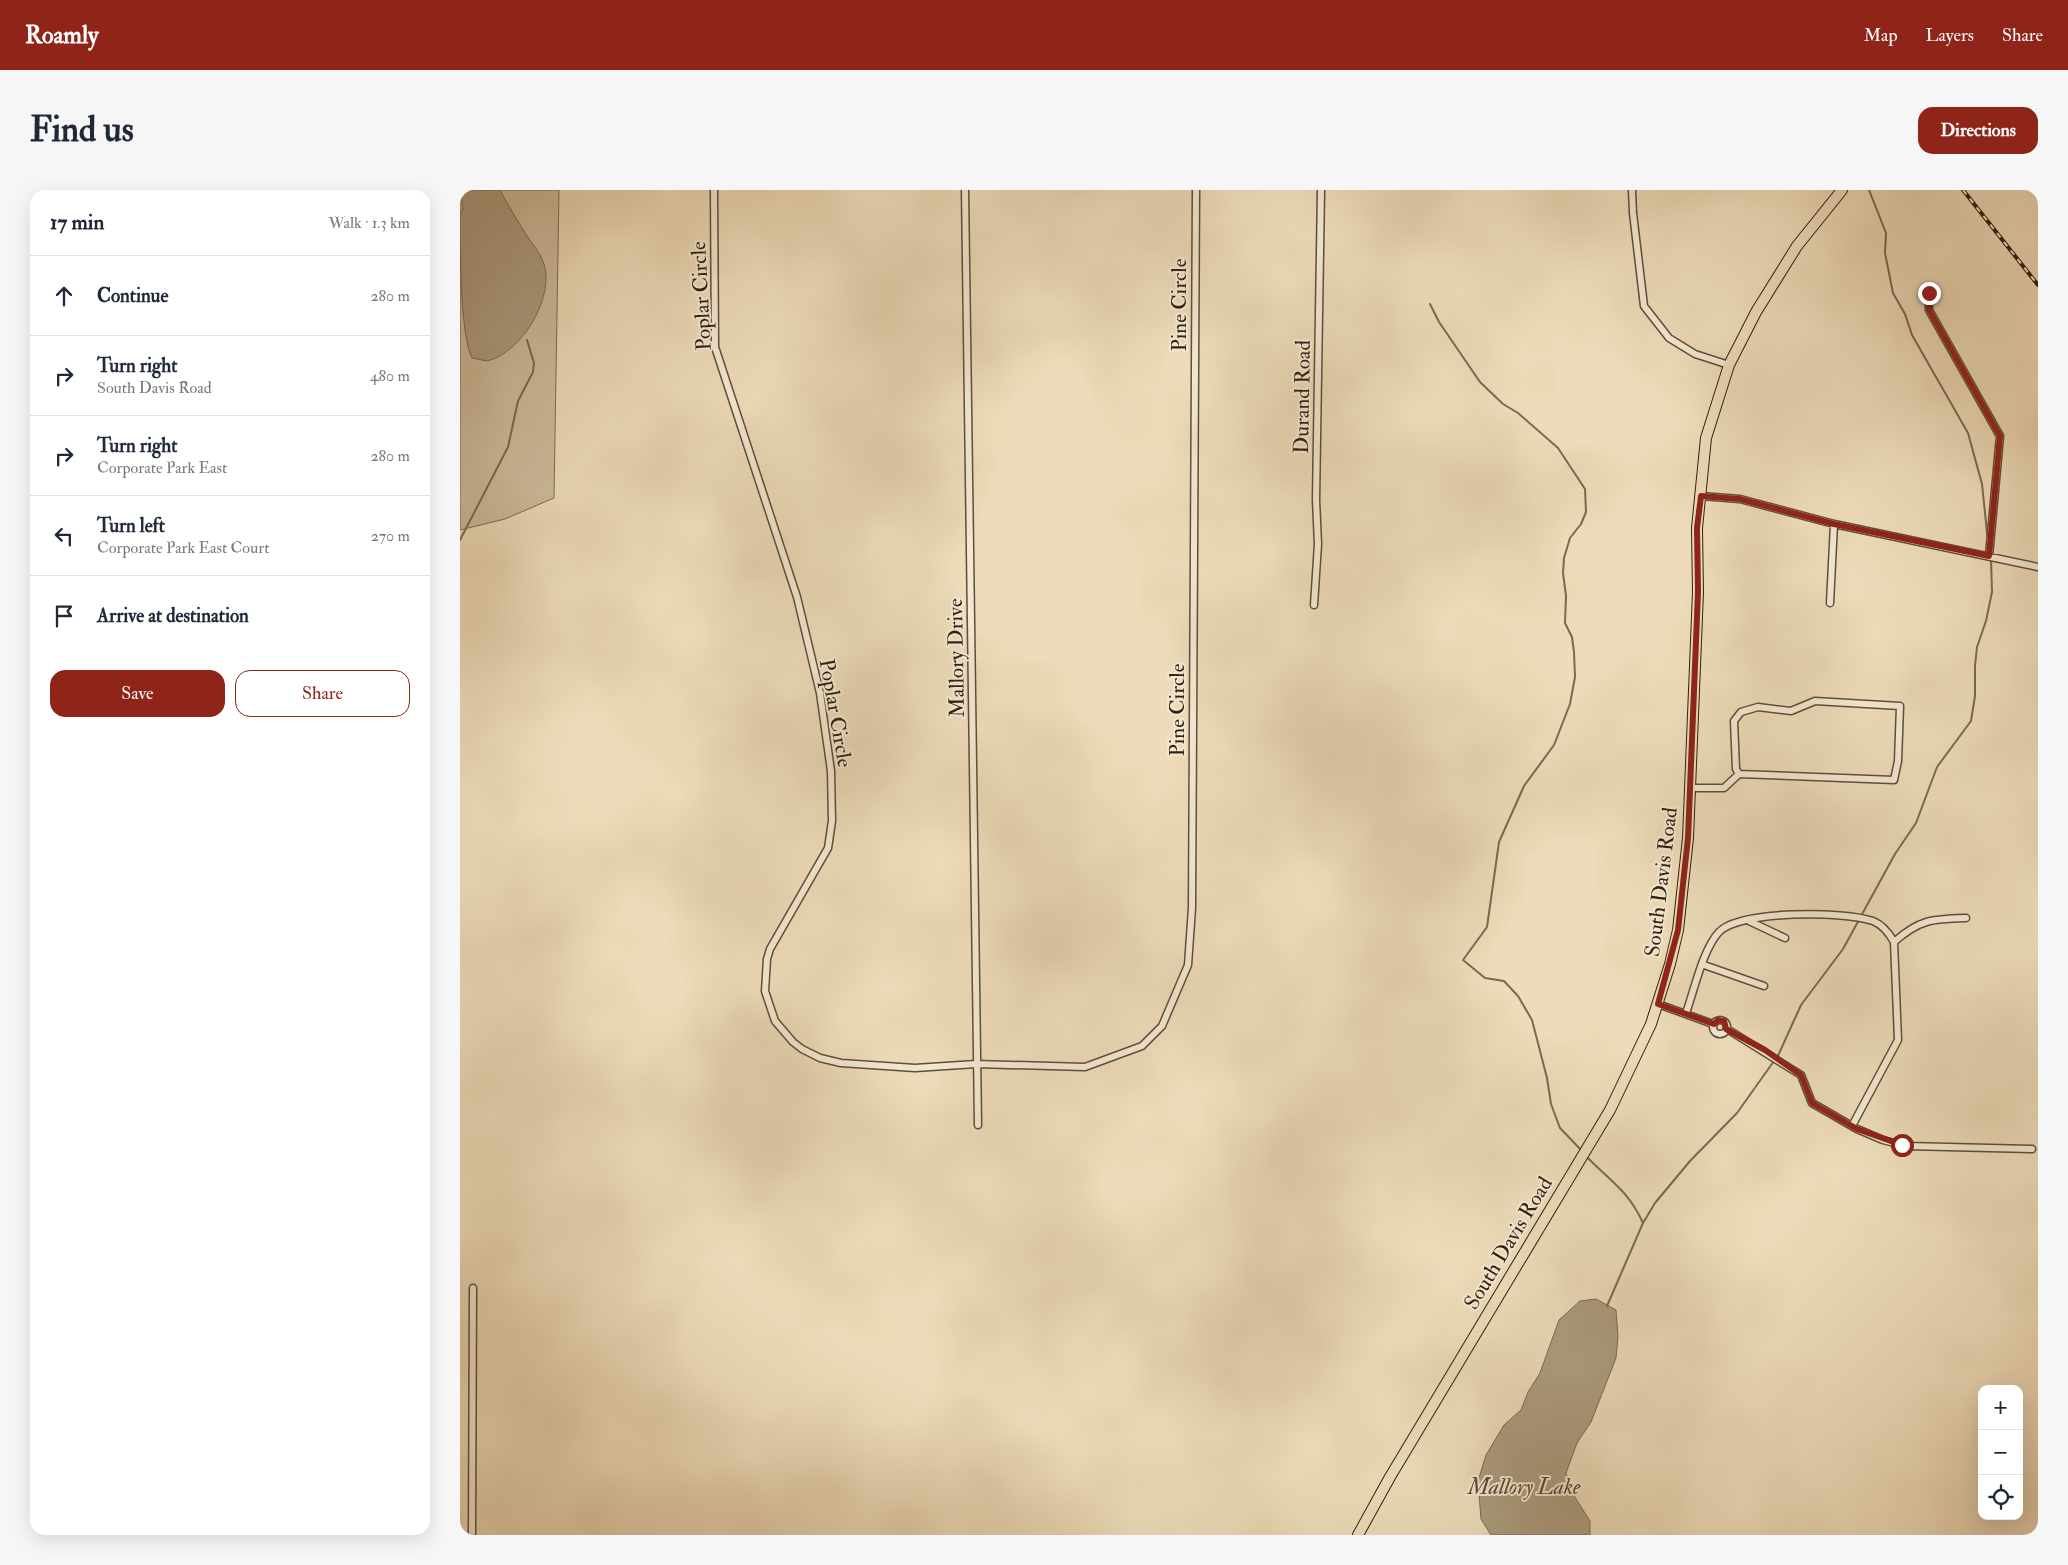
<!DOCTYPE html>
<meta charset="utf-8">
<style>
:root{--surface:#fff;--page:#f6f6f7;--text:#1f2937;--muted:#747a83;--line:#e0e1e3;--accent:#8f2418}
body{margin:0;font-family:"IM FELL Double Pica",serif;background:var(--page);color:var(--text)}
.controls{position:absolute;right:15px;bottom:15px;display:grid;overflow:hidden;border-radius:10px;box-shadow:0 5px 20px #0002}
.controls button{width:45px;height:45px;display:grid;place-items:center;padding:0;border:0;border-bottom:1px solid var(--line);background:var(--surface);color:var(--text);font:25px sans-serif}
.stop{position:absolute;width:15px;height:15px;margin:-11px;border:4px solid #8f2418;border-radius:50%;background:#fff}
.stop.end{background:#8f2418;border-color:#fff;box-shadow:0 1px 5px #0008}
.list{margin:0;padding:0;list-style:none}
h2{display:flex;justify-content:space-between;align-items:center;height:65px;margin:0;padding:0 20px;font-size:21px}
h2 small{font-size:16px;font-weight:400;color:var(--muted)}
.list li{display:grid;grid-template-columns:32px 1fr auto;gap:15px;align-items:center;box-sizing:border-box;height:80px;padding:0 20px;border-top:1px solid var(--line)}
.list b{display:block;font-size:19px;white-space:nowrap}
.list p{margin:0;font-size:16px;white-space:nowrap;color:var(--muted)}
.list em{font-size:16px;font-style:normal;color:var(--muted)}
.actions{display:flex;gap:10px;padding:15px 20px}
.actions a{flex:1;padding:11px 0;border:1px solid var(--accent);border-radius:15px;text-align:center;font-size:18px;color:var(--accent)}
.actions .main{background:var(--accent);color:#fff}
.icon{flex:none;width:28px;height:28px;fill:none;stroke:currentColor;stroke-width:2;stroke-linecap:round;stroke-linejoin:round}
.map{position:relative;flex:none;width:1578px;height:1345px;overflow:hidden;border-radius:15px}
header{display:flex;align-items:center;gap:30px;box-sizing:border-box;height:70px;padding:0 25px;background:var(--accent);color:#fff}
header strong{font-size:24px}
nav{display:flex;gap:28px;margin-inline-start:auto;font-size:18px}
.intro{display:flex;align-items:center;justify-content:space-between;box-sizing:border-box;height:120px;padding:0 30px}
h1{margin:0;font-size:35px}
.button{padding:12px 22px;border-radius:15px;background:var(--accent);color:#fff;font-size:18px;font-weight:700}
main{display:flex;gap:30px;padding:0 30px}
aside{flex:1;background:var(--surface);border-radius:15px;box-shadow:0 5px 20px #0002}
.map>svg:first-child{display:block}
.green{fill:#cdbb9c;stroke:#7e6d56}
.water{fill:#ac9b7f;stroke:#7a6952}
.lines{fill:none;stroke-linecap:round;stroke-linejoin:round}
.stream{stroke:#7a6952;stroke-width:2}
.minor-casing{stroke:#5e4e3a;stroke-width:9}
.primary-casing{stroke:#2e1f0f;stroke-width:12}
.minor{stroke:#f3e8d2;stroke-width:6}
.primary{stroke:#eddbb9;stroke-width:10}
.rail-casing{stroke:#2e1f0f;stroke-width:4}
.rail{stroke:#f3e8d2;stroke-width:2;stroke-dasharray:5.5;stroke-linecap:butt}
.route{stroke:#8f2418;stroke-width:6}
.labels{text-anchor:middle;stroke-width:4;stroke-linejoin:round;paint-order:stroke}
.street-label{font-size:21px;fill:#2e1f0f;stroke:#f3e8d2}
.water-label{font-size:22px;font-style:italic;fill:#5a4a36;stroke:#f3e8d2}
</style>
<header>
<strong>Roamly</strong>
<nav><a>Map</a><a>Layers</a><a>Share</a></nav>
</header>
<div class="intro"><h1>Find us</h1><a class="button">Directions</a></div>
<main>
<aside>
<h2>17 min<small>Walk · 1.3 km</small></h2>
<ul class="list">
<li><svg class="icon" aria-label="ahead" viewBox="0 0 24 24"><path d="M12 20V5M6 11l6-6 6 6"/></svg><div><b>Continue</b></div><em>280 m</em></li>
<li><svg class="icon" aria-label="right" viewBox="0 0 24 24"><path d="M7 20v-9h11M14 6l5 5-5 5"/></svg><div><b>Turn right</b><p>South Davis Road</p></div><em>480 m</em></li>
<li><svg class="icon" aria-label="right" viewBox="0 0 24 24"><path d="M7 20v-9h11M14 6l5 5-5 5"/></svg><div><b>Turn right</b><p>Corporate Park East</p></div><em>280 m</em></li>
<li><svg class="icon" aria-label="left" viewBox="0 0 24 24"><path d="M17 20v-9H6M10 6l-5 5 5 5"/></svg><div><b>Turn left</b><p>Corporate Park East Court</p></div><em>270 m</em></li>
<li><svg class="icon" aria-label="arrive" viewBox="0 0 24 24"><path d="M6 21V4h12l-3 4 3 4H6"/></svg><div><b>Arrive at destination</b></div></li>
</ul>
<div class="actions"><a class="main">Save</a><a>Share</a></div>
</aside>
<div class="map">
<svg width="1578" height="1345" viewBox="0 0 1578 1345">
<rect width="100%" height="100%" fill="#eddbb9"/>
<filter id="stains"><feTurbulence type="fractalNoise" baseFrequency=".004" numOctaves="4"/><feColorMatrix values="0 0 0 0 .2 0 0 0 0 .09 0 0 0 0 .02 0 0 0 .5 -.17"/></filter>
<radialGradient id="worn" r=".72"><stop offset=".6" stop-color="#630" stop-opacity="0"/><stop offset="1" stop-color="#630" stop-opacity=".3"/></radialGradient>
<!-- green -->
<path class="green" d="M0,0H99L94,308L45,329L0,340Z"/>
<!-- water -->
<path class="water" d="M0,0H40C48,16 58,31 67,46C72,54 79,61 82,69C98,104 62,163 27,171L12,168C0,144 0,57 0,25L3,18Z
M1136,1109L1156,1120L1158,1146L1156,1168L1131,1232L1117,1253L1106,1283L1111,1301L1130,1331V1345H1031L1021,1329L1018,1291L1026,1265L1044,1235L1061,1220L1068,1202L1080,1183L1099,1130L1120,1111Z"/>
<g class="lines">
<!-- stream -->
<path class="stream" d="M1409,0L1426,43L1425,63L1433,103L1445,124L1452,145L1508,243L1522,294L1528,352
M970,114L979,132L1020,192L1043,214L1058,223L1098,258L1125,299L1126,322L1121,334L1110,348L1104,368L1103,383L1106,406L1105,433L1112,447L1114,462L1115,487L1110,514L1094,555L1064,596L1039,652L1027,737L1003,770L1025,788L1044,791L1058,806L1072,830L1087,888L1091,914L1100,938L1122,961
M0,350L48,257L58,211L73,182L74,173L67,150
M1317,868L1341,815L1383,759L1435,664L1456,633L1477,577L1511,531L1515,506V476L1517,457L1526,431L1532,402L1531,369
M1127,967C1150,991 1168,1000 1183,1033
M1147,1116L1183,1033L1195,1013L1230,971L1277,923L1314,871"/>
<defs>
<path id="minor" d="M254,0L255,157L337,407L360,503L371,581L372,631L368,658L310,759L307,769L305,801L315,831L333,852L342,859L360,868L381,873L455,878L516,874L625,877L682,856L702,836L728,775L732,718L736,0
M505,0L518,935
M1172,0L1173,23L1184,116L1209,148L1235,164L1269,175
M1469,103V120L1540,246L1529,366
M1241,306L1280,309L1374,334L1578,377
M1370,413L1374,334
M854,415L858,354L856,310L861,0
M1230,598H1264L1279,584L1434,590L1438,571L1440,516L1355,511L1331,521L1298,517L1281,522L1274,531L1276,579L1279,584
M1289,731L1325,748
M1244,775L1304,796
M1198,814L1253,834
M1226,823C1234,801 1243,759 1259,742C1280,720 1385,721 1413,731C1423,735 1429,743 1434,752
M1253 837a7 7 0 1 1 14 0a7 7 0 1 1-14 0Z
M1267,839L1341,885L1352,913L1397,939L1423,950L1446,956L1572,959
M1392,936L1438,850L1434,752C1460,729 1473,729 1506,728
M12,1345L13,1098"/>
<path id="primary" d="M898,1345L930,1287L1150,920L1191,834L1210,774L1218,740L1228,648L1238,402L1237,338L1246,248L1269,175L1296,122L1337,56L1382,0"/>
</defs>
<!-- minor casing -->
<use href="#minor" class="minor-casing"/>
<!-- primary casing -->
<use href="#primary" class="primary-casing"/>
<!-- minor -->
<use href="#minor" class="minor"/>
<!-- primary -->
<use href="#primary" class="primary"/>
<defs>
<path id="rail" d="M1503,0L1578,95"/>
</defs>
<!-- rail casing -->
<use href="#rail" class="rail-casing"/>
<!-- rail -->
<use href="#rail" class="rail"/>
</g>
<g class="lines">
<!-- route -->
<path class="route" d="M1442,955L1397,939L1352,913L1341,885L1305,860L1266,839L1264,831L1258,830L1254,834L1198,814L1218,740L1228,648L1238,402L1237,338L1241,306L1280,309L1374,334L1529,366L1540,246L1469,120V103"/>
</g>
<g class="labels">
<!-- street labels -->
<g class="street-label">
<text transform="translate(241 106) rotate(-93)" y="7">Poplar Circle</text>
<text transform="translate(719 115) rotate(-90)" y="7">Pine Circle</text>
<text transform="translate(842 207) rotate(-89)" y="7">Durand Road</text>
<text transform="translate(496 468) rotate(-91)" y="7">Mallory Drive</text>
<text transform="translate(717 520) rotate(-90)" y="7">Pine Circle</text>
<text transform="translate(376 523) rotate(80)" y="7">Poplar Circle</text>
<text transform="translate(1201 692) rotate(-83)" y="7">South Davis Road</text>
<text transform="translate(1048 1053) rotate(-59)" y="7">South Davis Road</text>
</g>
<!-- water labels -->
<g class="water-label">
<text x="1064" y="1304">Mallory Lake</text>
</g>
</g>
<rect width="100%" height="100%" filter="url(#stains)"/>
<rect width="100%" height="100%" fill="url(#worn)"/>
</svg>
<div class="controls">
<button>+</button>
<button>−</button>
<button><svg class="icon" aria-label="locate" viewBox="0 0 24 24"><circle cx="12" cy="12" r="6"/><path d="M12 2v4M12 18v4M2 12h4M18 12h4"/></svg></button>
</div>
<div class="stop" style="left:1442px;top:955px"></div>
<div class="stop end" style="left:1469px;top:103px"></div>
</div>
</main>
